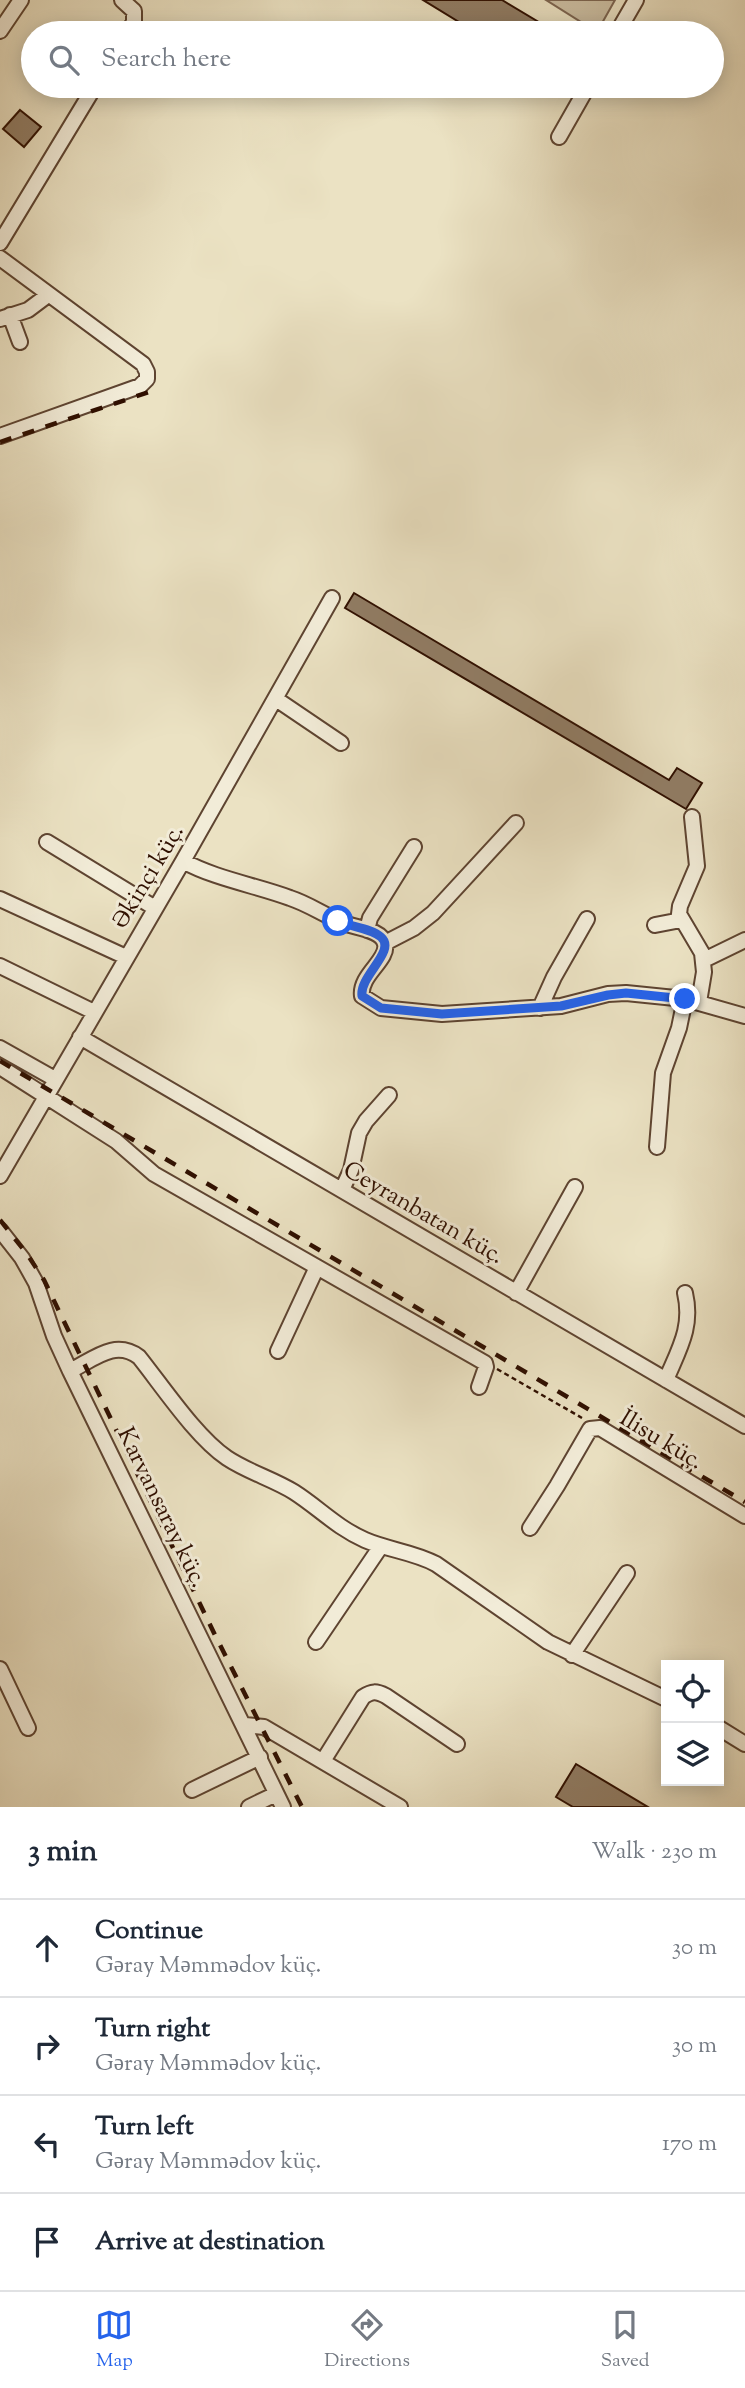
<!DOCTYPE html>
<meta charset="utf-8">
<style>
:root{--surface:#fff;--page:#f2f2f3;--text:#1f2937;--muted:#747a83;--line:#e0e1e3;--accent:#2563eb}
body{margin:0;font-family:"Sorts Mill Goudy",serif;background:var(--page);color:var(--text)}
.controls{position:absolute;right:21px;bottom:21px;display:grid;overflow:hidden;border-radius:0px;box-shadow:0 4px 18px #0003}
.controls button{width:63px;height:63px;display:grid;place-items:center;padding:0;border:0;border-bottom:2px solid var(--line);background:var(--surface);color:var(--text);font:35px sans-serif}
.stop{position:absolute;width:21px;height:21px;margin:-16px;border:5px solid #2563eb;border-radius:50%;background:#fff}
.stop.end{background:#2563eb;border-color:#fff;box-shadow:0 2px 7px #0008}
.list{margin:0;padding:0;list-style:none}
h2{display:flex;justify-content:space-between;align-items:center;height:91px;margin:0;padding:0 28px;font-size:30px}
h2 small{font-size:23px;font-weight:400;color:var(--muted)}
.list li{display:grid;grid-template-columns:46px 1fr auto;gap:21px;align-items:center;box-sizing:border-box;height:98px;padding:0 28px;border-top:2px solid var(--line)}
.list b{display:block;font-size:26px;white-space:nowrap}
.list p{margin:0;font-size:23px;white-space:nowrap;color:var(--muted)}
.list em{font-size:23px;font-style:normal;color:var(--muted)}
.icon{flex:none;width:38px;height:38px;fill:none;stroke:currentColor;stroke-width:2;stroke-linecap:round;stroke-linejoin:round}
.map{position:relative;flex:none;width:745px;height:1807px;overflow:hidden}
.search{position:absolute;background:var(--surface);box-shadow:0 4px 18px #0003;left:21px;right:21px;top:21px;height:77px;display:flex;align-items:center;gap:18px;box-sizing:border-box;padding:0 24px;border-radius:38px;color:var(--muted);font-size:26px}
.sheet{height:483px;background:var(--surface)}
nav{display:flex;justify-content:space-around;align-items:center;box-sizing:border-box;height:98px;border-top:2px solid var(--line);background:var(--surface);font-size:19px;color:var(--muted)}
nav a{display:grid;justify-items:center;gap:4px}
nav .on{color:var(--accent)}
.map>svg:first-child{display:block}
.green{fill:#cbbea2;stroke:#7d6651;stroke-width:2}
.building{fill:#917d65;stroke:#2f0f00;stroke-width:2}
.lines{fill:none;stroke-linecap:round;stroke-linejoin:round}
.minor-casing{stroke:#5e4431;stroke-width:18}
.path{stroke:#2f0f00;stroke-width:2.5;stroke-dasharray:5 3.5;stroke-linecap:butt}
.minor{stroke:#f2ecd8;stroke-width:14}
.rail{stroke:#2f0f00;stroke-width:4.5;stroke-dasharray:12 12;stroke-linecap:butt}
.route{stroke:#2563eb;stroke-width:9}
.labels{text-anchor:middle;stroke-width:6;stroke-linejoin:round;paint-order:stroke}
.street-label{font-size:24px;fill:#2f0f00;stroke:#f2ecd8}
</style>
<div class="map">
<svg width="745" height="1807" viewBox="0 0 745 1807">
<rect width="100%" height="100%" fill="#ebe2c3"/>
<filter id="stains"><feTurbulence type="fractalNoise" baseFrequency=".00286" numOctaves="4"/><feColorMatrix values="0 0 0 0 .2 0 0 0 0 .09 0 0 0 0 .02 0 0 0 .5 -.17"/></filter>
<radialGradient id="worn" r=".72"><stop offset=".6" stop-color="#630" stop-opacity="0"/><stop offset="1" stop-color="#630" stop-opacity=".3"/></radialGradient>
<!-- green -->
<path class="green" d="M546,0H615L597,32Z"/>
<!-- building -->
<path class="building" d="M423,0H502L557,33H477Z
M20,110L41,127L24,147L3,129Z
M354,593L669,780L677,768L702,783L686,809L345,608Z
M576,1764L648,1807H573L556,1797Z"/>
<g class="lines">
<defs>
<path id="minor" d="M122,0L134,11V22L127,33
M0,31L21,0
M617,33L636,0
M559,137L588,86
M0,243L95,86
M0,258L143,364L147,372V379L140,386L0,436
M10,315L20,342
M0,319L28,310L48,295
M276,699L341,743
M692,817L697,866L680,906L679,914L702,953L704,972L699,1002
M47,842L155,908
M183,861C216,879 255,885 290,898C309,904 325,916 344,923C355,928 382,929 385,944C389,960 359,975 362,996L381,1008L442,1014L561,1006L608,994L626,993L685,999L745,1016
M0,899L126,957
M655,925L681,920
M367,930L370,918L414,847
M385,943L414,928L433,913L516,823
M704,960L745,940
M0,966L94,1012
M540,1008L554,977L587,919
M80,1037L745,1426
M0,1048L55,1079
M0,1067L116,1141L154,1174L485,1363L486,1367L479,1387
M657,1147L663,1073L679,1028L685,999
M0,1176L183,861L332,598
M342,1190L351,1170L359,1133L366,1121L389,1095
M0,1230L22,1258L36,1283L54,1336L70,1371L283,1807
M516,1293L575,1187
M278,1351L317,1267
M70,1371C94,1359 115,1339 139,1357C163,1387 196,1437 227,1458C248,1472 273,1479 294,1492C319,1508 336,1527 365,1540C388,1550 414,1552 436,1564L548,1642L666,1699
M666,1380C679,1349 693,1327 685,1293
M530,1528L557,1486L590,1429L600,1428L745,1516
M316,1642L381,1546
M572,1655L627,1573
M0,1669L28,1728
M245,1725L264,1727L400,1807
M719,1728L745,1744
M323,1761L363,1697C372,1691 376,1691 386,1696L457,1744
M192,1790L260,1757
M249,1807L276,1794"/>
</defs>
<!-- minor casing -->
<use href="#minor" class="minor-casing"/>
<!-- path -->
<path class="path" d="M497,1369L582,1418"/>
<!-- minor -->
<use href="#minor" class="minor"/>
<!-- rail -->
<path class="rail" d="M0,442L155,390
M0,1061L745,1502
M0,1220L27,1254L44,1280L214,1633L302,1807"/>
</g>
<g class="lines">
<!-- route -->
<path class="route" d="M338,921C351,927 371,928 381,937C397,951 359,976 362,996L381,1008L442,1014L561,1006L608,995L626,993L685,999"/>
</g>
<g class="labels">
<!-- street labels -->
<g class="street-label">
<text transform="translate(147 876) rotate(-59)" y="8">Əkinçi küç.</text>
<text transform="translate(424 1212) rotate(30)" y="8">Ceyranbatan küç.</text>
<text transform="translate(662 1439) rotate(31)" y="8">İlisu küç.</text>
<text transform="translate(163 1507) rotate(64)" y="8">Karvansaray küç.</text>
</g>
</g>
<rect width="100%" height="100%" filter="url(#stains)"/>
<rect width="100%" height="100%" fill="url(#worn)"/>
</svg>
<div class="controls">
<button><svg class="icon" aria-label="locate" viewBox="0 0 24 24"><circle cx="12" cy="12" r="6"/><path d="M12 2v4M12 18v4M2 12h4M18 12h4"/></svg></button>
<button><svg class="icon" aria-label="layers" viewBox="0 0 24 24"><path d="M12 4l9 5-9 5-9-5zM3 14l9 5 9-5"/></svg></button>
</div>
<div class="stop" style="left:338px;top:921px"></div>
<div class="stop end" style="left:685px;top:999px"></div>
<div class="search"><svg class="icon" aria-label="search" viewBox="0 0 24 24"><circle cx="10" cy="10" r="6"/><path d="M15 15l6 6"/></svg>Search here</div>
</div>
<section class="sheet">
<h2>3 min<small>Walk · 230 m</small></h2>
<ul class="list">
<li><svg class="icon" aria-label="ahead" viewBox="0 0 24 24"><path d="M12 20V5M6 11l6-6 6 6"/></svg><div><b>Continue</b><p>Gəray Məmmədov küç.</p></div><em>30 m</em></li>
<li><svg class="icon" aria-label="right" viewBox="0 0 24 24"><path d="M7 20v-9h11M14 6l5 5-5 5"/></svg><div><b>Turn right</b><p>Gəray Məmmədov küç.</p></div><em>30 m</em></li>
<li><svg class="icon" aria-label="left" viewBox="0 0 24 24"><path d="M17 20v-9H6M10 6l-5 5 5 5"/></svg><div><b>Turn left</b><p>Gəray Məmmədov küç.</p></div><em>170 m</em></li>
<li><svg class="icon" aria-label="arrive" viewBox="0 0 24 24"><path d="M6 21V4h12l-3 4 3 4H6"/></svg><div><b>Arrive at destination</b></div></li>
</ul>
</section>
<nav>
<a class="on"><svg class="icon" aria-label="map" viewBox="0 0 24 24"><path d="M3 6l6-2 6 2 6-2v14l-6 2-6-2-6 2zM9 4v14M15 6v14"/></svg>Map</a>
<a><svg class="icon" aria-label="directions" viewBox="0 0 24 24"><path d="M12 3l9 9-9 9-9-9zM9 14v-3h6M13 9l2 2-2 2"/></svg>Directions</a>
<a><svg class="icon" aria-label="saved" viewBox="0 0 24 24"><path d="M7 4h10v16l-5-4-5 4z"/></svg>Saved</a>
</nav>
